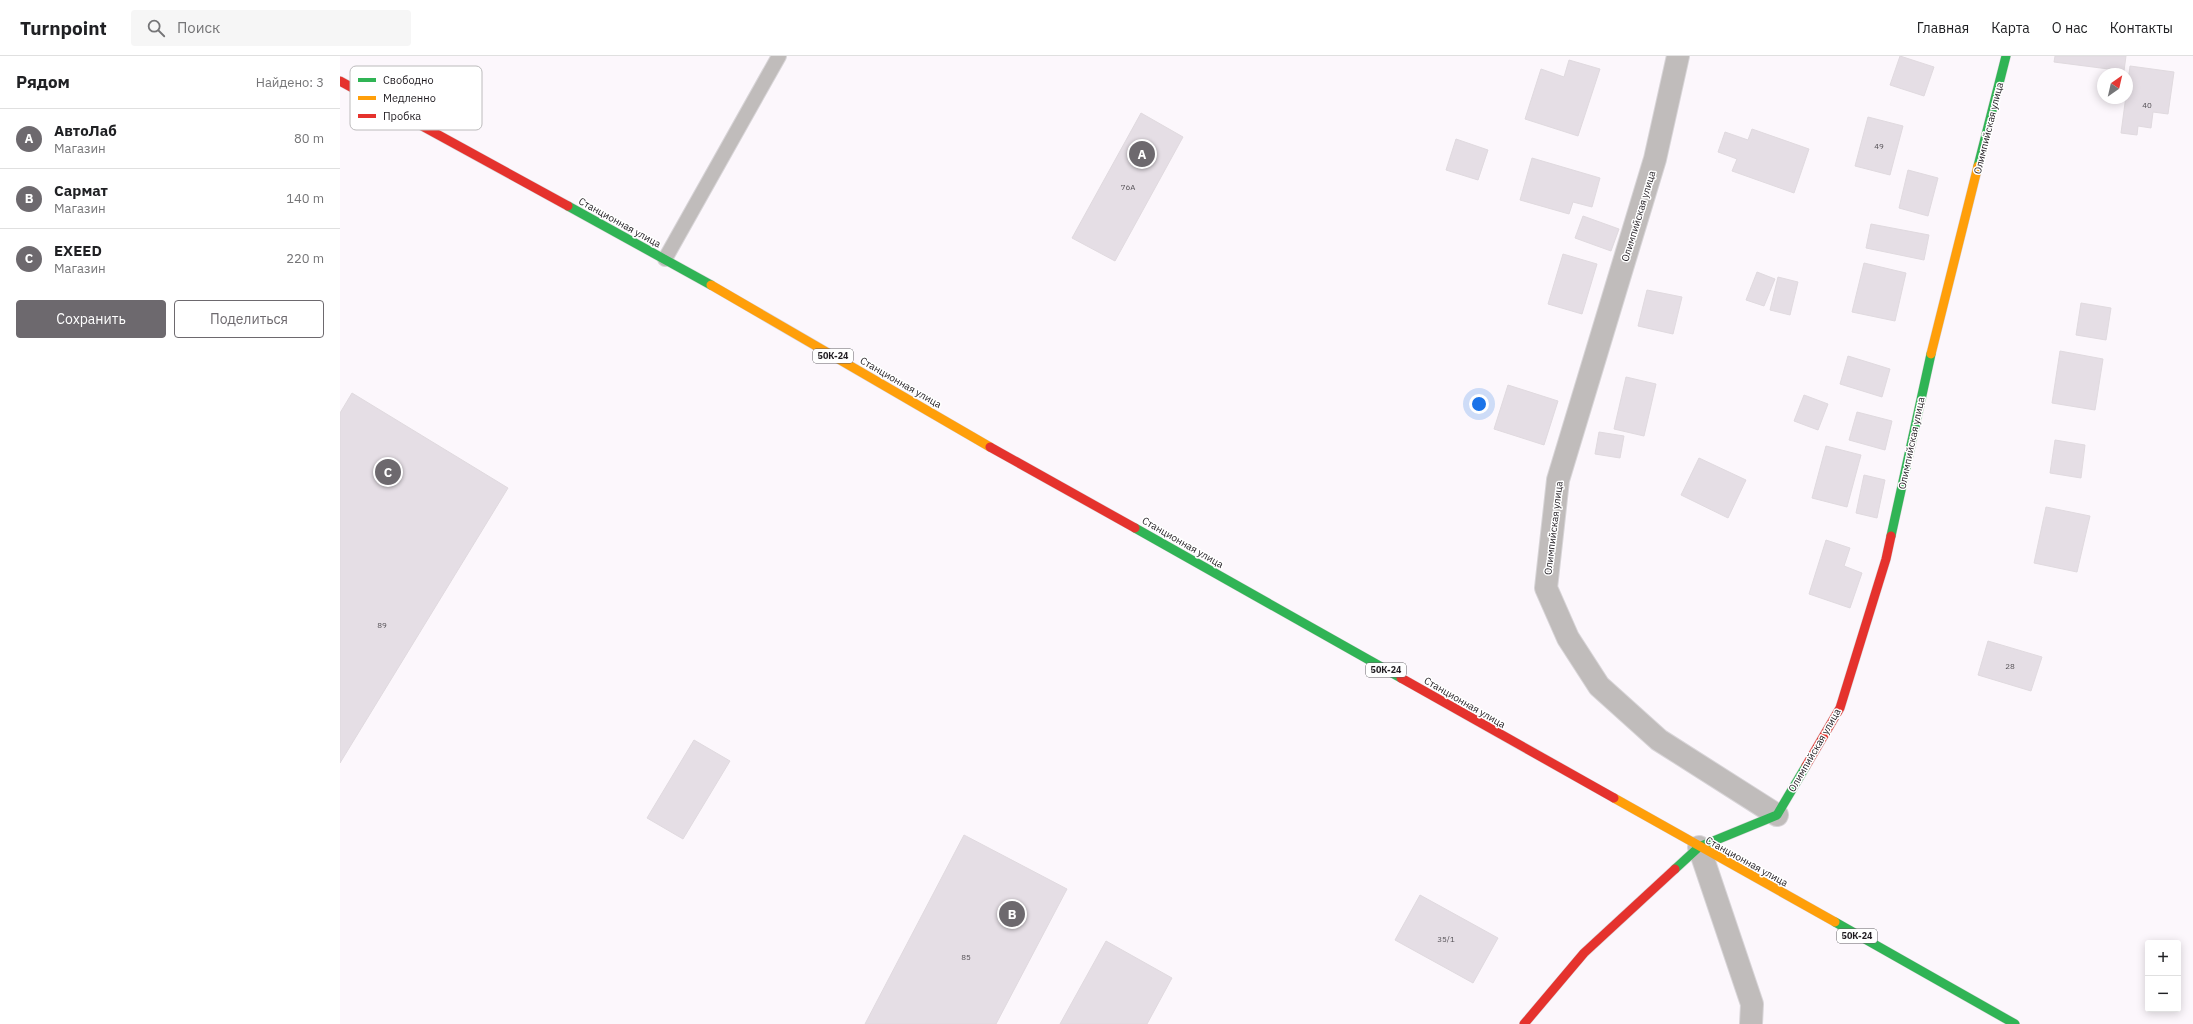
<!DOCTYPE html>
<html lang="ru">
<meta charset="utf-8">
<style>
:root{--surface:#fff;--page:#f6f6f6;--text:#202124;--muted:#757577;--line:#e0e0e0;--accent:#6d696e}
body{margin:0;font-family:"IBM Plex Sans",sans-serif;background:var(--page);color:var(--text)}
.controls{position:absolute;right:12px;bottom:12px;display:grid;overflow:hidden;border-radius:4px;box-shadow:0 2px 10px #0003}
.controls button{width:36px;height:36px;display:grid;place-items:center;padding:0;border:0;border-bottom:1px solid var(--line);background:var(--surface);color:var(--text);font:20px sans-serif}
.compass{position:absolute;left:1757px;top:12px;width:36px;height:36px;border-radius:50%;background:var(--surface);box-shadow:0 2px 10px #0003;rotate:34deg}
.you{position:absolute;left:1139px;top:348px;width:14px;height:14px;margin:-10px;border:3px solid #fff;border-radius:50%;background:#1a73e8;box-shadow:0 0 0 6px #1a73e833}
.badge{display:grid;place-items:center;width:26px;height:26px;border-radius:50%;background:var(--accent);color:#fff;font-size:13px;font-weight:700}
.pin{position:absolute;translate:-50% -50%;border:2px solid #fff;box-shadow:0 1px 4px #0006}
.list{margin:0;padding:0;list-style:none}
h2{display:flex;justify-content:space-between;align-items:center;height:52px;margin:0;padding:0 16px;font-size:17px}
h2 small{font-size:13px;font-weight:400;color:var(--muted)}
.list li{display:grid;grid-template-columns:26px 1fr auto;gap:12px;align-items:center;box-sizing:border-box;height:60px;padding:0 16px;border-top:1px solid var(--line)}
.list b{display:block;font-size:15px;white-space:nowrap}
.list p{margin:0;font-size:13px;white-space:nowrap;color:var(--muted)}
.list em{font-size:13px;font-style:normal;color:var(--muted)}
.actions{display:flex;gap:8px;padding:12px 16px}
.actions a{flex:1;padding:9px 0;border:1px solid var(--accent);border-radius:4px;text-align:center;font-size:14px;color:var(--accent)}
.actions .main{background:var(--accent);color:#fff}
.icon{flex:none;width:22px;height:22px;fill:none;stroke:currentColor;stroke-width:2;stroke-linecap:round;stroke-linejoin:round}
.map{position:relative;flex:none;width:1853px;height:968px;overflow:hidden}
header{display:flex;align-items:center;gap:24px;box-sizing:border-box;height:56px;padding:0 20px;background:var(--surface);border-bottom:1px solid var(--line)}
header strong{font-size:19px}
nav{display:flex;gap:22px;margin-inline-start:auto;font-size:14px}
.search{width:280px;height:36px;background:var(--page);display:flex;align-items:center;gap:10px;box-sizing:border-box;padding:0 14px;border-radius:4px;color:var(--muted);font-size:15px}
main{display:flex}
aside{flex:1;background:var(--surface)}
.map>svg:first-child{display:block}
.building{fill:#e5dee5;stroke:#e0dadf}
.lines{fill:none;stroke-linecap:round;stroke-linejoin:round}
.lane-casing{stroke:#d8d5d8;stroke-width:16}
.street-casing{stroke:#d8d5d8;stroke-width:24}
.fast-casing{stroke:#d8d5d8;stroke-width:10}
.slow-casing{stroke:#d8d5d8;stroke-width:10}
.jam-casing{stroke:#d8d5d8;stroke-width:10}
.lane{stroke:#c0bcbb;stroke-width:14}
.street{stroke:#c0bcbb;stroke-width:22}
.fast{stroke:#30b455;stroke-width:9}
.slow{stroke:#ff9f0a;stroke-width:9}
.jam{stroke:#e5322d;stroke-width:9}
.labels{text-anchor:middle;stroke-width:3;stroke-linejoin:round;paint-order:stroke}
.number-label{font-size:8px;fill:#545055}
.shield{fill:#fff;stroke:#636064;stroke-width:1}
.shield-label{font-size:9px;font-weight:bold;fill:#201c21}
.street-label{font-size:10px;fill:#201c21;stroke:#fff}
.key{fill:#fff;stroke:#bcbbbc;stroke-width:1}
.key-label{font-size:11px;fill:#201c21}
</style>
<header>
<strong>Turnpoint</strong>
<div class="search"><svg class="icon" aria-label="search" viewBox="0 0 24 24"><circle cx="10" cy="10" r="6"/><path d="M15 15l6 6"/></svg>Поиск</div>
<nav><a>Главная</a><a>Карта</a><a>О нас</a><a>Контакты</a></nav>
</header>
<main>
<aside>
<h2>Рядом<small>Найдено: 3</small></h2>
<ul class="list">
<li><span class="badge">A</span><div><b>АвтоЛаб</b><p>Магазин</p></div><em>80 m</em></li>
<li><span class="badge">B</span><div><b>Сармат</b><p>Магазин</p></div><em>140 m</em></li>
<li><span class="badge">C</span><div><b>EXEED</b><p>Магазин</p></div><em>220 m</em></li>
</ul>
<div class="actions"><a class="main">Сохранить</a><a>Поделиться</a></div>
</aside>
<div class="map">
<svg width="1853" height="968" viewBox="0 0 1853 968">
<rect width="100%" height="100%" fill="#fcf7fc"/>
<!-- building -->
<path class="building" d="M1560,0L1594,11L1584,40L1550,29Z
M1715,0H1786L1784,15L1714,6Z
M1229,4L1260,13L1238,80L1185,63L1201,13L1224,21Z
M1790,10L1834,16L1828,58L1813,56L1811,72L1798,70L1797,79L1781,77Z
M801,57L843,81L775,205L732,182Z
M1528,61L1563,70L1550,119L1515,110Z
M1412,73L1469,93L1454,137L1392,115L1397,103L1378,96L1385,76L1408,84Z
M1116,83L1148,94L1138,124L1106,114Z
M1192,102L1260,122L1252,151L1233,146L1229,158L1180,144Z
M1568,114L1598,122L1588,160L1559,152Z
M1243,160L1279,173L1271,195L1235,182Z
M1531,168L1589,179L1584,204L1526,192Z
M1223,198L1257,208L1242,258L1208,248Z
M1524,207L1566,217L1555,265L1512,256Z
M1417,216L1435,223L1424,250L1406,244Z
M1438,221L1458,226L1450,259L1430,254Z
M1307,234L1342,241L1333,278L1298,270Z
M1741,247L1771,252L1766,284L1736,279Z
M1720,295L1763,303L1755,354L1712,347Z
M1508,300L1550,313L1542,341L1500,328Z
M1286,321L1316,328L1304,380L1274,373Z
M1168,329L1218,345L1204,389L1154,373Z
M12,337L168,432L0,707V357Z
M1464,339L1488,348L1478,374L1454,365Z
M1517,356L1552,365L1545,394L1509,384Z
M1259,376L1284,380L1280,402L1255,398Z
M1715,384L1745,389L1741,422L1710,417Z
M1486,390L1521,399L1507,451L1472,442Z
M1359,402L1406,424L1388,462L1341,439Z
M1524,419L1545,424L1537,462L1516,457Z
M1706,451L1750,460L1737,516L1694,507Z
M1486,484L1510,492L1504,510L1522,517L1510,552L1469,538Z
M1648,585L1702,601L1691,635L1638,619Z
M354,684L390,705L343,783L307,762Z
M624,779L727,833L656,968H525Z
M1080,839L1158,882L1133,927L1055,884Z
M766,885L832,922L807,968H720Z"/>
<g class="lines">
<defs>
<path id="lane" d="M325,203L439,0"/>
<path id="street" d="M1338,0L1315,103L1218,424L1206,532L1228,582L1259,630L1319,684L1437,759
M1359,791L1412,948L1411,968"/>
<path id="fast" d="M1638,110L1666,0
M228,150L371,229
M795,472L1061,622
M1551,480L1591,298
M1335,813L1359,791L1437,759L1466,710
M1495,866L1675,968"/>
<path id="slow" d="M371,229L650,391
M1591,298L1638,110
M1274,742L1495,866"/>
<path id="jam" d="M0,25L228,150
M650,391L795,472
M1061,622L1274,742
M1466,710L1500,652L1546,503L1551,480
M1184,968L1244,897L1335,813"/>
</defs>
<!-- lane casing -->
<use href="#lane" class="lane-casing"/>
<!-- street casing -->
<use href="#street" class="street-casing"/>
<!-- fast casing -->
<use href="#fast" class="fast-casing"/>
<!-- slow casing -->
<use href="#slow" class="slow-casing"/>
<!-- jam casing -->
<use href="#jam" class="jam-casing"/>
<!-- lane -->
<use href="#lane" class="lane"/>
<!-- street -->
<use href="#street" class="street"/>
<!-- fast -->
<use href="#fast" class="fast"/>
<!-- slow -->
<use href="#slow" class="slow"/>
<!-- jam -->
<use href="#jam" class="jam"/>
</g>
<g class="labels">
<!-- number labels -->
<g class="number-label">
<text x="1807" y="52">40</text>
<text x="1539" y="93">49</text>
<text x="788" y="134">76А</text>
<text x="42" y="572">89</text>
<text x="1670" y="613">28</text>
<text x="1106" y="886">35/1</text>
<text x="626" y="904">85</text>
</g>
<!-- shield labels -->
<g class="shield">
<rect x="473" y="293" width="40" height="14" rx="3"/>
<rect x="1026" y="607" width="40" height="14" rx="3"/>
<rect x="1497" y="873" width="40" height="14" rx="3"/>
</g>
<g class="shield-label">
<text x="493" y="303">50К-24</text>
<text x="1046" y="617">50К-24</text>
<text x="1517" y="883">50К-24</text>
</g>
<!-- street labels -->
<g class="street-label">
<text transform="translate(1648 72) rotate(-76)" y="4">Олимпийская улица</text>
<text transform="translate(1298 160) rotate(-73)" y="4">Олимпийская улица</text>
<text transform="translate(280 166) rotate(29)" y="4">Станционная улица</text>
<text transform="translate(561 326) rotate(30)" y="4">Станционная улица</text>
<text transform="translate(1571 387) rotate(-78)" y="4">Олимпийская улица</text>
<text transform="translate(1213 472) rotate(-83)" y="4">Олимпийская улица</text>
<text transform="translate(843 486) rotate(30)" y="4">Станционная улица</text>
<text transform="translate(1125 646) rotate(30)" y="4">Станционная улица</text>
<text transform="translate(1474 694) rotate(-60)" y="4">Олимпийская улица</text>
<text transform="translate(1407 805) rotate(29)" y="4">Станционная улица</text>
</g>
</g>
<!-- legend -->
<rect x="10" y="10" width="132" height="64" rx="6" class="key"/>
<rect x="18" y="22" width="18" height="4" fill="#30b455"/>
<rect x="18" y="40" width="18" height="4" fill="#ff9f0a"/>
<rect x="18" y="58" width="18" height="4" fill="#e5322d"/>
<g class="key-label">
<text x="43" y="28">Свободно</text>
<text x="43" y="46">Медленно</text>
<text x="43" y="64">Пробка</text>
</g>
</svg>
<div class="controls">
<button>+</button>
<button>−</button>
</div>
<svg class="compass" viewBox="-18 -18 36 36"><path d="M0-13l5 13h-10z" fill="#e53935"/><path d="M0 13l5-13h-10z" fill="#757577"/></svg>
<div class="you"></div>
<div class="pin badge" style="left:802px;top:98px">A</div>
<div class="pin badge" style="left:672px;top:858px">B</div>
<div class="pin badge" style="left:48px;top:416px">C</div>
</div>
</main>
